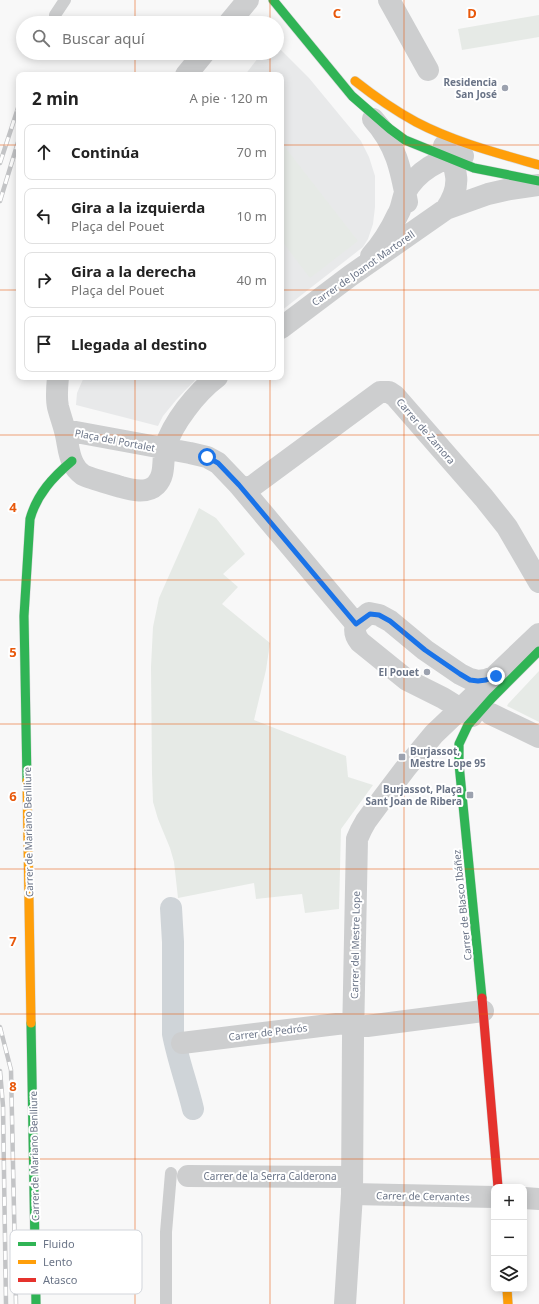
<!DOCTYPE html>
<html lang="es">
<meta charset="utf-8">
<style>
:root{--surface:#fff;--page:#f6f6f6;--text:#222;--muted:#767676;--line:#e0e0e0}
body{margin:0;font-family:"Noto Sans",sans-serif;background:var(--page);color:var(--text)}
.controls{position:absolute;right:12px;bottom:12px;display:grid;overflow:hidden;border-radius:8px;box-shadow:0 2px 10px #0003}
.controls button{width:36px;height:36px;display:grid;place-items:center;padding:0;border:0;border-bottom:1px solid var(--line);background:var(--surface);color:var(--text);font:20px sans-serif}
.stop{position:absolute;width:12px;height:12px;margin:-9px;border:3px solid #1a73e8;border-radius:50%;background:#fff}
.stop.end{background:#1a73e8;border-color:#fff;box-shadow:0 1px 4px #0008}
.list{margin:0;padding:0;list-style:none}
h2{display:flex;justify-content:space-between;align-items:center;height:52px;margin:0;padding:0 16px;font-size:17px}
h2 small{font-size:13px;font-weight:400;color:var(--muted)}
.list li{display:grid;grid-template-columns:26px 1fr auto;gap:12px;align-items:center;box-sizing:border-box;height:56px;margin:0 8px 8px;padding:0 8px;border:1px solid var(--line);border-radius:8px}
.list b{display:block;font-size:15px;white-space:nowrap}
.list p{margin:0;font-size:13px;white-space:nowrap;color:var(--muted)}
.list em{font-size:13px;font-style:normal;color:var(--muted)}
.icon{flex:none;width:22px;height:22px;fill:none;stroke:currentColor;stroke-width:2;stroke-linecap:round;stroke-linejoin:round}
.map{position:relative;flex:none;width:539px;height:1304px;overflow:hidden}
.search{position:absolute;background:var(--surface);box-shadow:0 2px 10px #0003;left:16px;top:16px;width:268px;height:44px;display:flex;align-items:center;gap:10px;box-sizing:border-box;padding:0 14px;border-radius:22px;color:var(--muted);font-size:15px}
.panel{position:absolute;background:var(--surface);box-shadow:0 2px 10px #0003;left:16px;top:72px;width:268px;height:308px;border-radius:8px}
.map>svg:first-child{display:block}
.built{fill:#e8e9ea}
.green{fill:#e6eae6}
.lines{fill:none;stroke-linecap:round;stroke-linejoin:round}
.canal{stroke:#cfd4d8;stroke-width:22}
.fast-casing{stroke:#d5d6d7;stroke-width:10}
.slow-casing{stroke:#d5d6d7;stroke-width:10}
.jam-casing{stroke:#d5d6d7;stroke-width:10}
.lane{stroke:#cdcecf;stroke-width:12}
.street{stroke:#cdcecf;stroke-width:22}
.fast{stroke:#30b455;stroke-width:9}
.slow{stroke:#ff9f0a;stroke-width:9}
.jam{stroke:#e5322d;stroke-width:9}
.rail-casing{stroke:#c3c4c6;stroke-width:4.5}
.rail{stroke:#fff;stroke-width:3;stroke-dasharray:9;stroke-linecap:butt}
.route{stroke:#1a73e8;stroke-width:5}
.grid{fill:none;stroke:#e8590c;stroke-width:1;stroke-opacity:0.55}
.poi-dot{fill:#9ca2af;stroke:#fff;stroke-width:1.5}
.labels{text-anchor:middle;stroke-width:4;stroke-linejoin:round;paint-order:stroke}
.poi-label{font-size:10px;font-weight:bold;fill:#6a7487;stroke:#fff;text-anchor:end}
.street-label{font-size:10px;fill:#6a7487;stroke:#fff}
.key{fill:#fff;stroke:#d2d5db;stroke-width:1}
.key-label{font-size:11px;fill:#6a7487}
.grid-label{font-size:13px;text-anchor:middle;font-weight:bold;fill:#e8590c;stroke:#fff;stroke-width:4;stroke-linejoin:round;paint-order:stroke}
</style>
<div class="map">
<svg width="539" height="1304" viewBox="0 0 539 1304">
<rect width="100%" height="100%" fill="#f8f8f8"/>
<!-- built -->
<path class="built" d="M280,49L309,78L361,141L369,157L375,176V207L373,224L368,239L363,247L281,311V75H245L258,58L269,53H277V50Z
M84,377H198L177,399L163,416L158,426L76,405L77,393Z"/>
<!-- green -->
<path class="green" d="M539,15V37L462,50L458,29Z
M281,142L358,241L310,278L281,240Z
M199,508L216,518L245,554L223,574L238,587L222,604L270,643L266,670L254,720L346,756L348,777L373,785L341,829L339,909L305,913L302,894L256,899L254,883L178,898L174,862L170,848L158,819L153,802L152,774L151,667L153,627L159,598Z
M539,671V722L507,706L508,704Z"/>
<g class="lines">
<!-- canal -->
<path class="canal" d="M171,908L173,942V1034C178,1060 187,1084 193,1109"/>
<defs>
<path id="fast" d="M273,0L352,96L390,129L405,140L474,168L539,181
M27,781L24,616L30,519C37,494 53,477 72,461
M482,998L459,764V744L468,725L492,698L539,651
M31,1023L36,1304"/>
<path id="slow" d="M355,81C374,96 394,110 416,122C454,142 497,153 539,165
M27,781L31,1023
M507,1289L508,1304"/>
<path id="jam" d="M482,998L498,1187"/>
</defs>
<!-- fast casing -->
<use href="#fast" class="fast-casing"/>
<!-- slow casing -->
<use href="#slow" class="slow-casing"/>
<!-- jam casing -->
<use href="#jam" class="jam-casing"/>
<!-- lane -->
<path class="lane" d="M55,15L65,0
M166,1304V1232L171,1173"/>
<!-- street -->
<path class="street" d="M389,0L428,70
M229,23L248,0
M186,75L204,53
M373,119C396,144 401,170 407,202
M444,146C458,169 462,186 446,209
M371,256C382,244 391,229 398,214C402,208 402,200 405,193C415,173 441,156 463,156
M281,328L350,276L446,209L488,194L510,189L539,185
M58,377C57,387 56,398 58,407C60,415 63,423 65,431C68,441 68,454 73,463C75,468 79,472 83,475C91,479 112,484 121,487C131,490 147,494 156,485C166,475 162,460 165,448C172,423 197,392 217,377
M65,430L190,453L207,457L218,463L239,485L356,624
M239,485C245,488 248,488 254,485L380,392H389L395,396L484,498L507,527L539,582
M491,714L539,737
M472,716L443,698L407,680L360,642C355,636 354,631 356,624L369,613L379,615L390,621L425,650L460,674L470,679L478,681L486,680L496,676
M367,1026L483,1011
M182,1043L353,1022
M188,1176L352,1177
M352,1194L494,1197
M524,1198L539,1199
M345,1304L352,1194L353,1038L357,839L361,830L366,821L383,798L405,769L434,734L539,634"/>
<!-- fast -->
<use href="#fast" class="fast"/>
<!-- slow -->
<use href="#slow" class="slow"/>
<!-- jam -->
<use href="#jam" class="jam"/>
<defs>
<path id="rail" d="M0,163L19,105
M0,201L19,139
M0,1027L11,1070L16,1304
M0,1071L3,1106L6,1304"/>
</defs>
<!-- rail casing -->
<use href="#rail" class="rail-casing"/>
<!-- rail -->
<use href="#rail" class="rail"/>
</g>
<g class="lines">
<!-- route -->
<path class="route" d="M207,457L218,463L239,485L356,624L370,614L379,615L390,621L425,650L460,674L470,680L478,681L486,680L496,676"/>
</g>
<!-- grid -->
<path class="grid" d="M135,0V23M270,0V23M404,0V1304M135,53V75M270,53V75M0,145H19M281,145H539M0,290H19M281,290H539M135,377V1304M270,377V1304M0,435H539M0,580H539M0,724H539M0,869H539M0,1014H539M0,1159H539"/>
<!-- markers -->
<g class="poi-dot">
<circle cx="505" cy="88" r="4"/>
<circle cx="427" cy="672" r="4"/>
<rect x="398" y="753" width="8" height="8" rx="2"/>
<rect x="466" y="791" width="8" height="8" rx="2"/>
</g>
<g class="labels">
<!-- poi labels -->
<g class="poi-label">
<text x="497" y="86">Residencia<tspan x="497" dy="12">San José</tspan></text>
<text x="419" y="676">El Pouet</text>
<text x="410" y="755" text-anchor="start">Burjassot,<tspan x="410" dy="12">Mestre Lope 95</tspan></text>
<text x="462" y="793">Burjassot, Plaça<tspan x="462" dy="12">Sant Joan de Ribera</tspan></text>
</g>
<!-- street labels -->
<g class="street-label">
<text transform="translate(363 268) rotate(-35)" y="4">Carrer de Joanot Martorell</text>
<text transform="translate(426 431) rotate(49)" y="4">Carrer de Zamora</text>
<text transform="translate(115 440) rotate(11)" y="4">Plaça del Portalet</text>
<text transform="translate(28 832) rotate(-91)" y="4">Carrer de Mariano Benlliure</text>
<text transform="translate(462 905) rotate(-96)" y="4">Carrer de Blasco Ibáñez</text>
<text transform="translate(355 945) rotate(-89)" y="4">Carrer del Mestre Lope</text>
<text transform="translate(268 1032) rotate(-7)" y="4">Carrer de Pedrós</text>
<text transform="translate(34 1156) rotate(-91)" y="4">Carrer de Mariano Benlliure</text>
<text x="270" y="1180">Carrer de la Serra Calderona</text>
<text transform="translate(423 1196) rotate(1)" y="4">Carrer de Cervantes</text>
</g>
</g>
<!-- legend -->
<rect x="10" y="1230" width="132" height="64" rx="6" class="key"/>
<rect x="18" y="1242" width="18" height="4" fill="#30b455"/>
<rect x="18" y="1260" width="18" height="4" fill="#ff9f0a"/>
<rect x="18" y="1278" width="18" height="4" fill="#e5322d"/>
<g class="key-label">
<text x="43" y="1248">Fluido</text>
<text x="43" y="1266">Lento</text>
<text x="43" y="1284">Atasco</text>
</g>
<g class="grid-label">
<text x="337" y="18">C</text>
<text x="472" y="18">D</text>
<text x="13" y="512">4</text>
<text x="13" y="657">5</text>
<text x="13" y="801">6</text>
<text x="13" y="946">7</text>
<text x="13" y="1091">8</text>
</g>
</svg>
<div class="controls">
<button>+</button>
<button>−</button>
<button><svg class="icon" aria-label="layers" viewBox="0 0 24 24"><path d="M12 4l9 5-9 5-9-5zM3 14l9 5 9-5"/></svg></button>
</div>
<div class="stop" style="left:207px;top:457px"></div>
<div class="stop end" style="left:496px;top:676px"></div>
<div class="search"><svg class="icon" aria-label="search" viewBox="0 0 24 24"><circle cx="10" cy="10" r="6"/><path d="M15 15l6 6"/></svg>Buscar aquí</div>
<section class="panel">
<h2>2 min<small>A pie · 120 m</small></h2>
<ul class="list">
<li><svg class="icon" aria-label="ahead" viewBox="0 0 24 24"><path d="M12 20V5M6 11l6-6 6 6"/></svg><div><b>Continúa</b></div><em>70 m</em></li>
<li><svg class="icon" aria-label="left" viewBox="0 0 24 24"><path d="M17 20v-9H6M10 6l-5 5 5 5"/></svg><div><b>Gira a la izquierda</b><p>Plaça del Pouet</p></div><em>10 m</em></li>
<li><svg class="icon" aria-label="right" viewBox="0 0 24 24"><path d="M7 20v-9h11M14 6l5 5-5 5"/></svg><div><b>Gira a la derecha</b><p>Plaça del Pouet</p></div><em>40 m</em></li>
<li><svg class="icon" aria-label="arrive" viewBox="0 0 24 24"><path d="M6 21V4h12l-3 4 3 4H6"/></svg><div><b>Llegada al destino</b></div></li>
</ul>
</section>
</div>
